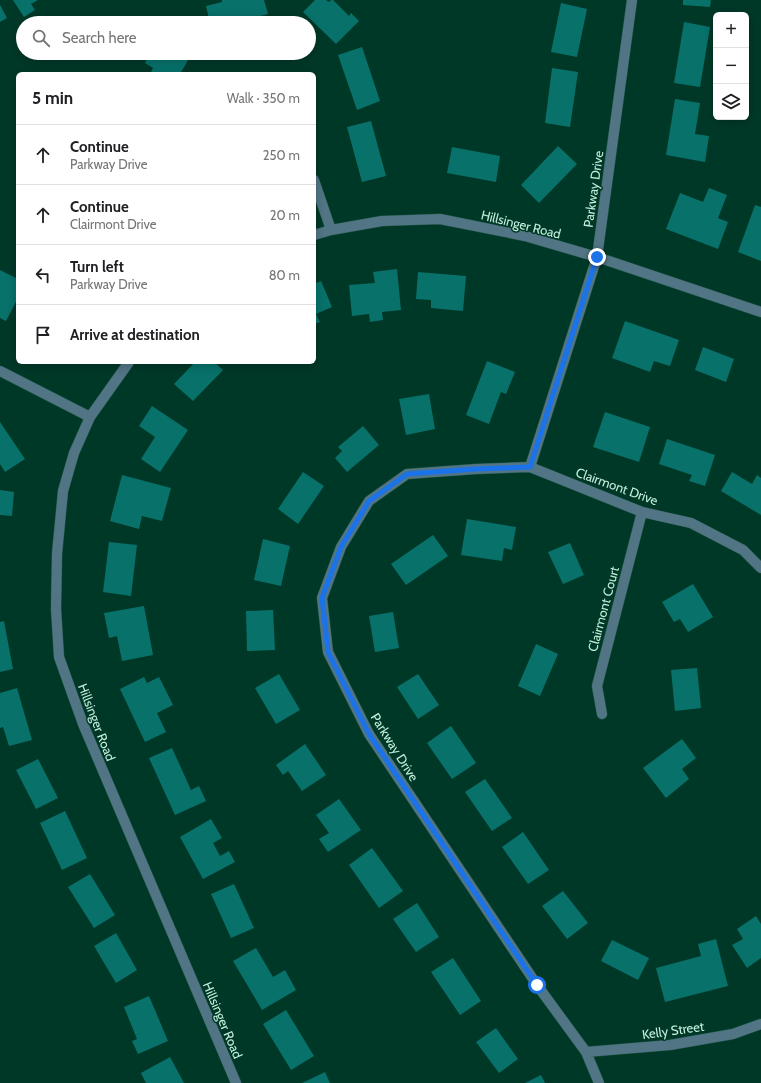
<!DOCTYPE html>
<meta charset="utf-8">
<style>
:root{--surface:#fff;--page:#f2f2f2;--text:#202124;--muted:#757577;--line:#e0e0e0}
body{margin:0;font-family:Cabin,sans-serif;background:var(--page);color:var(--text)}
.controls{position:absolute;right:12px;top:12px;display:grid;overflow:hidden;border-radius:6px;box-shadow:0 2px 10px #0003}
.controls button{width:36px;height:36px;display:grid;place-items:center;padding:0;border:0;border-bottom:1px solid var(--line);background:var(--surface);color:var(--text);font:20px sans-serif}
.stop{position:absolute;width:12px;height:12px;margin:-9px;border:3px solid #1a73e8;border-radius:50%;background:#fff}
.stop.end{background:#1a73e8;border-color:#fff;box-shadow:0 1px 4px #0008}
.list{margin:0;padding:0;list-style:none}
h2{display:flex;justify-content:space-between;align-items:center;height:52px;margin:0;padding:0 16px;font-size:17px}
h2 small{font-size:13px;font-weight:400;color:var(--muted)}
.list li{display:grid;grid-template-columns:26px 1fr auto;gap:12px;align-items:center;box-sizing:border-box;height:60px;padding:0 16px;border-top:1px solid var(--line)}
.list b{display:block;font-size:15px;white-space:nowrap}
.list p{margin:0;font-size:13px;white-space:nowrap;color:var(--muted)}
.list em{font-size:13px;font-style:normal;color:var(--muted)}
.icon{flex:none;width:22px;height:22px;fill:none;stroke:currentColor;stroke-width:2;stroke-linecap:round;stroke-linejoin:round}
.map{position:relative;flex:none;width:761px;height:1083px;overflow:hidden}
.search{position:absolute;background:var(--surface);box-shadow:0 2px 10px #0003;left:16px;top:16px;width:300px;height:44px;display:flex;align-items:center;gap:10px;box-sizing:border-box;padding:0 14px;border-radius:22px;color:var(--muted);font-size:15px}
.panel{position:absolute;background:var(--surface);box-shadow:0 2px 10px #0003;left:16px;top:72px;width:300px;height:292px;border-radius:6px}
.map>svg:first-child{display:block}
.building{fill:#07716a}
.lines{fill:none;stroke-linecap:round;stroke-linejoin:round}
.minor-casing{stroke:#1f5545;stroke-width:11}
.minor{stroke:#517584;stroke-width:10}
.route{stroke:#1a73e8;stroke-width:5}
.labels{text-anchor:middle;stroke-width:3;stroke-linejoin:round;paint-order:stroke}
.street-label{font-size:13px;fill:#c2efdb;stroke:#003828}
</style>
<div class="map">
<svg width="761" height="1083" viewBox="0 0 761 1083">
<rect width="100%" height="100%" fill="#003828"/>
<!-- building -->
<path class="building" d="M13,0H38L31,4L35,10L24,17Z
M222,0H264L268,14L235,23H210L206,6L222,2Z
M315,0H326L329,2L331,0H333L349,16L351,13L359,21L336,44L303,12Z
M683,0H711L710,7L683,5Z
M561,3L587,9L577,57L551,52Z
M0,5L7,18L0,22Z
M684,22L710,27L700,87L674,83Z
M362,47L380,101L357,110L338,55Z
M150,53H192L180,74H150L153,68L145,63Z
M552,68L578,72L570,127L545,123Z
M675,99L700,103L695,134L709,136L705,162L666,155Z
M371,121L386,176L362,182L347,127Z
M558,146L577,164L539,203L521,185Z
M452,147L500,156L496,182L447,173Z
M709,188L727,195L718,218L728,222L718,249L666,229L680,193L703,202Z
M755,205L761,207V261L738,252Z
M397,269L401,310L382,312L383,320L370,322L369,314L352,316L349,285L375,283L373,272Z
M0,270L18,279V298L6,321L0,318Z
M418,272L466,276L463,311L431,308V300L416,299Z
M321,281L332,307L316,314L320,322L314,324V284Z
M625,321L679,340L670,366L654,361L650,372L612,358Z
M703,347L734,359L726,382L695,370Z
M487,361L515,372L506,394L501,392L489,424L466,415Z
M195,362H214L223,370L193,401L174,384Z
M429,394L435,429L406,435L399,399Z
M152,406L188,430L160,472L141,459L155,437L139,426Z
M605,412L650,427L639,462L593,447Z
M0,422L25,459L5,472L0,464Z
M363,426L379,445L347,472L335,458L342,451L338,447Z
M667,439L715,455L705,486L689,481L692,475L659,464Z
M303,472L324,486L298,524L278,509Z
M732,472L752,484L757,475L761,478V515L721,491Z
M122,475L171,488L162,521L142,516L139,529L110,521Z
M0,490L14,492L12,516L0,515Z
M467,519L516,527L512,550L504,548L502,561L461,555Z
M433,535L448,556L406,585L391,564Z
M263,539L290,546L281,586L254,580Z
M109,542L137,545L131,596L103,592Z
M570,543L584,575L563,584L548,552Z
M693,584L713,617L688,632L680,619L674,622L662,602Z
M144,606L153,655L122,661L117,636L109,638L104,613Z
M273,610L275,650L247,651L246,611Z
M393,612L399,648L375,652L369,616Z
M4,621L13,669L0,672V622Z
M536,644L558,654L540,696L518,686Z
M697,668L701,708L675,711L671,670Z
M279,674L300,710L276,724L255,688Z
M418,674L439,705L418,719L397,687Z
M144,677L147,683L159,677L173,705L157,713L166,732L145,742L120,689Z
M17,688L32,740L9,746L3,727L0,728V693Z
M451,726L476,763L452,779L427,743Z
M682,739L696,758L682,769L689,779L666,798L643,768Z
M305,744L326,775L302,791L288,771L283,775L276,765Z
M172,748L191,790L199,786L206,801L175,815L149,758Z
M38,759L58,798L36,809L16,770Z
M485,779L512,818L492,831L465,792Z
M339,799L361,830L328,852L319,839L329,833L316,815Z
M65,811L87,858L62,870L40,823Z
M211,819L222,838L213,843L220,856L229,851L235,862L203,879L180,837Z
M523,832L549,870L528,884L502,847Z
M372,848L403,891L379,908L349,865Z
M90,874L115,915L94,928L68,887Z
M234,884L254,928L231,938L211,894Z
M563,891L588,923L567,939L542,906Z
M417,903L439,937L416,952L393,919Z
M756,916L761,924V958L747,968L732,945L743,939L737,929Z
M116,933L137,970L116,983L94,946Z
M716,939L728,986L665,1002L656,968L701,956L698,944Z
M612,940L649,958L638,980L601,961Z
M256,948L273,977L285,970L296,990L262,1010L233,961Z
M453,958L481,1001L460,1015L431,972Z
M149,996L168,1041L138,1054L132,1041L137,1039L124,1007Z
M286,1010L314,1056L291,1070L263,1024Z
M496,1028L518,1059L499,1073L476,1042Z
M170,1057L184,1083H146L141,1073Z
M325,1072L330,1083H302Z
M541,1075L545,1083H525Z"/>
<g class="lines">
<defs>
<path id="minor" d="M314,180L331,230
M314,235L331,230L382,221L440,219L525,236L597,257L761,312
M129,362L90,417L74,453L63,491L57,554L56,609L59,657L83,724L236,1083
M0,371L90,417
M530,467L597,257L632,0
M602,714L597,686L642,512
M586,1052L670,1045L733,1034L761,1024
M599,1083L586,1052L537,985L369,734L328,652L322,598L341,547L369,501L407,474L476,469L530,467L642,512L691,523L743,550L761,568"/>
</defs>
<!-- minor casing -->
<use href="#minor" class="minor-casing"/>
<!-- minor -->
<use href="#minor" class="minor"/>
</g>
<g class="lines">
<!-- route -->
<path class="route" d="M537,985L369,734L328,652L322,598L341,547L369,501L407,474L476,469L530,467L597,257"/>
</g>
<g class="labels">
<!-- street labels -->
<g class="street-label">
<text transform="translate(593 189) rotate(-82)" y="5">Parkway Drive</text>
<text transform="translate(521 224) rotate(14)" y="5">Hillsinger Road</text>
<text transform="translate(617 486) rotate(20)" y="5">Clairmont Drive</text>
<text transform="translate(603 609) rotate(-75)" y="5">Clairmont Court</text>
<text transform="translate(97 722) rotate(69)" y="5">Hillsinger Road</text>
<text transform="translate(395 747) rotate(58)" y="5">Parkway Drive</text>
<text transform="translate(223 1020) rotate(67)" y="5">Hillsinger Road</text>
<text transform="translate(673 1030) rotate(-8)" y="5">Kelly Street</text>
</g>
</g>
</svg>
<div class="controls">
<button>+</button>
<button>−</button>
<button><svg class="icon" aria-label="layers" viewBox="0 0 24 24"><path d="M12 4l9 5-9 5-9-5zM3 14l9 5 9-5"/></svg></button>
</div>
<div class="stop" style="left:537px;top:985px"></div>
<div class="stop end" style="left:597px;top:257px"></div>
<div class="search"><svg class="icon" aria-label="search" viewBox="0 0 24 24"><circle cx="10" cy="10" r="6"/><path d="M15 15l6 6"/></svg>Search here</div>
<section class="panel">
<h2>5 min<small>Walk · 350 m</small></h2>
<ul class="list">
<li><svg class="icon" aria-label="ahead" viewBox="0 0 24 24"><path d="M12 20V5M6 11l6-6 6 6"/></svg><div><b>Continue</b><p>Parkway Drive</p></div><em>250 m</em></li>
<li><svg class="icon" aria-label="ahead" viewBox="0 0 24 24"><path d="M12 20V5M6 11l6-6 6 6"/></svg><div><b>Continue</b><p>Clairmont Drive</p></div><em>20 m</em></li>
<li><svg class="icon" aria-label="left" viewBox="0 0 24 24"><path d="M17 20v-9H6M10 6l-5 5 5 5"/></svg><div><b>Turn left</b><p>Parkway Drive</p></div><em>80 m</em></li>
<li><svg class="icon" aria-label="arrive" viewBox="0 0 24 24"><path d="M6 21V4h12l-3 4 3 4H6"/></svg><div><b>Arrive at destination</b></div></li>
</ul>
</section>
</div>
